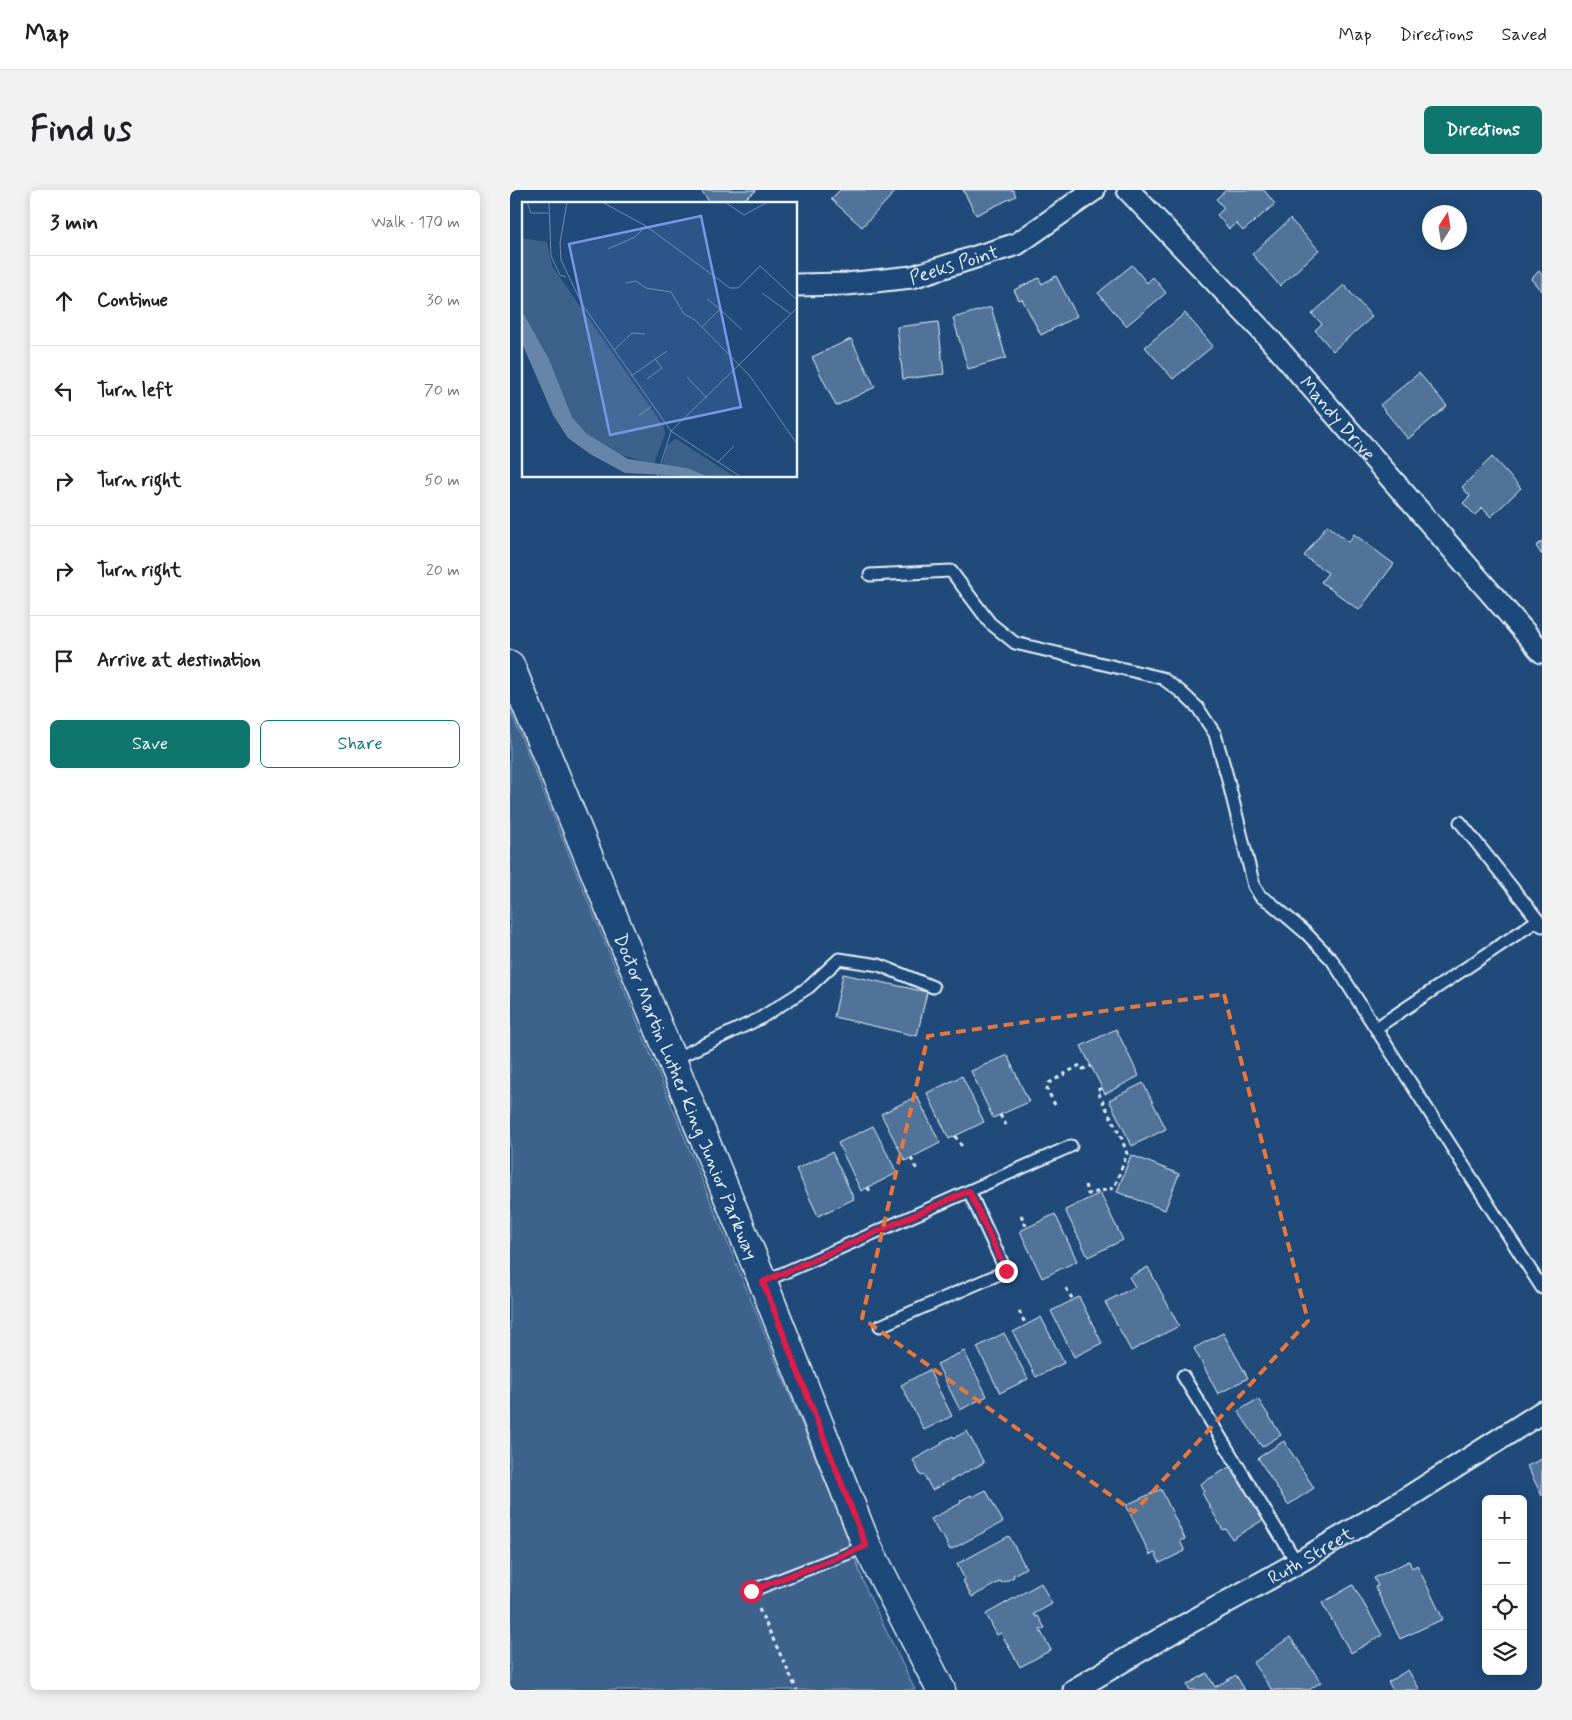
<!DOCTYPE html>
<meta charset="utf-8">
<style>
:root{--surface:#fff;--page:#f2f2f2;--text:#202124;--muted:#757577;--line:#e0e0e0;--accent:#0f766e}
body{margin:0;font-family:Mynerve,sans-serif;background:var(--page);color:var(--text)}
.controls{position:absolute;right:15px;bottom:15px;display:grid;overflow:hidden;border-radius:8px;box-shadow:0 2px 12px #0003}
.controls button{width:45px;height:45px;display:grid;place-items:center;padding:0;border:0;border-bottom:1px solid var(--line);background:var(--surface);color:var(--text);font:25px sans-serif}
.compass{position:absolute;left:912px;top:15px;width:45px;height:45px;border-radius:50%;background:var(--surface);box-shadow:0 2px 12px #0003;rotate:12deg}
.stop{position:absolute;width:15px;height:15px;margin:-11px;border:4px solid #e11d48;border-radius:50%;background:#fff}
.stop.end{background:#e11d48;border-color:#fff;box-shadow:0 1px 5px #0008}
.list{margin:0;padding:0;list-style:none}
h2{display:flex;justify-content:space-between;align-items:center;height:65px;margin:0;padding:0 20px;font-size:21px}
h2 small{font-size:16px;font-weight:400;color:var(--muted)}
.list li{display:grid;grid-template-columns:32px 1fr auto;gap:15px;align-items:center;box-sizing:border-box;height:90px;padding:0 20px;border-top:1px solid var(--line)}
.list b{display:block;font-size:19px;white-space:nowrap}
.list em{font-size:16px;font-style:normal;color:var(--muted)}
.actions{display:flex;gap:10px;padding:15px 20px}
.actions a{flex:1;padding:11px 0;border:1px solid var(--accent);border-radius:8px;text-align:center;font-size:18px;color:var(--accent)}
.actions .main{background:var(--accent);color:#fff}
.icon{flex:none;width:28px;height:28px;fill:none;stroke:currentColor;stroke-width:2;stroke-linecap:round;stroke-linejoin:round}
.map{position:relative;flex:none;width:1032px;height:1500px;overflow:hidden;border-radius:8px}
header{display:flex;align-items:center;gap:30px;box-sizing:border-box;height:70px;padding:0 25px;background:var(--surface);border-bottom:1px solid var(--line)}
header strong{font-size:24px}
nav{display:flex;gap:28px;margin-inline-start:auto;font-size:18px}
.intro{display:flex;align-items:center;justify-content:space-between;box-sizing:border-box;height:120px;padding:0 30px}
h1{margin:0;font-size:35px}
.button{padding:12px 22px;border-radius:8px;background:var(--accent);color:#fff;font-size:18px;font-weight:700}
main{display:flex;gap:30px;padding:0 30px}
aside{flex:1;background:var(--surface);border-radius:8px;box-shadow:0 2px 12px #0003}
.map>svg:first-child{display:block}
.green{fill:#3c628c;stroke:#92aac2}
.building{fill:#517399;stroke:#e8f1f8}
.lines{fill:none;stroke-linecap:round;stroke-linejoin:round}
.lane-casing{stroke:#e8f1f8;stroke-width:15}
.street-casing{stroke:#e8f1f8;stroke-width:25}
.secondary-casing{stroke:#e8f1f8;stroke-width:31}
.path{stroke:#e8f1f8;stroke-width:3;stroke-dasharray:4 4;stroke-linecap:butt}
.lane{stroke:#1f4a7a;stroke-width:11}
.street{stroke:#1f4a7a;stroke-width:21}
.secondary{stroke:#1f4a7a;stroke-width:28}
.route{stroke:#e11d48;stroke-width:6}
.marked{fill:none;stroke:#e8773b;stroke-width:4;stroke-dasharray:10 6;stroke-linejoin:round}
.labels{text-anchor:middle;stroke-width:4.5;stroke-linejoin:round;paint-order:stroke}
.street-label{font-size:19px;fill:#e8f1f8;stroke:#1f4a7a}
.inset-road{fill:none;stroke:#6f8dac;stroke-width:1}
.view{fill:#7897e6;fill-opacity:0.15;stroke:#7897e6;stroke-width:2.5}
.inset-edge{fill:none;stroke:#e8f1f8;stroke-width:2.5}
</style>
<header>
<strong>Map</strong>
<nav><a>Map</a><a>Directions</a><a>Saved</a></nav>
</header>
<div class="intro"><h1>Find us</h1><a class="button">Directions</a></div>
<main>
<aside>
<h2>3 min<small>Walk · 170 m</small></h2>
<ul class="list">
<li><svg class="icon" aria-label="ahead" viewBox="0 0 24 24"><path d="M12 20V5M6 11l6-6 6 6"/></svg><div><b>Continue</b></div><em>30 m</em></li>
<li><svg class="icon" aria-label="left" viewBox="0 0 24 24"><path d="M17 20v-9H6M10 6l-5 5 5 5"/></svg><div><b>Turn left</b></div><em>70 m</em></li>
<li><svg class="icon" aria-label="right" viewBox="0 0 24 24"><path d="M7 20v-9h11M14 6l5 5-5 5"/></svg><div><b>Turn right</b></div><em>50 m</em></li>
<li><svg class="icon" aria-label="right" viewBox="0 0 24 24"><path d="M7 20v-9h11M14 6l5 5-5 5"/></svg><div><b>Turn right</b></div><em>20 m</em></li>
<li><svg class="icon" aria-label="arrive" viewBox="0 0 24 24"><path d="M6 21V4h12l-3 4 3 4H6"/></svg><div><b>Arrive at destination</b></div></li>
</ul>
<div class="actions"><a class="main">Save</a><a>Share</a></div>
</aside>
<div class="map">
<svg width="1032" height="1500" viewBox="0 0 1032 1500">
<rect width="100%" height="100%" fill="#1f4a7a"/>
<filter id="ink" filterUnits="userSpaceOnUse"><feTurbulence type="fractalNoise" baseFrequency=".02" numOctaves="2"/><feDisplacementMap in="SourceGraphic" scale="10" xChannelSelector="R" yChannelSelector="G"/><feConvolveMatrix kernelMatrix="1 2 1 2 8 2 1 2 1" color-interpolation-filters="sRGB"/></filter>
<g filter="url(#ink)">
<!-- green -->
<path class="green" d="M0,520L328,1323L357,1401L405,1500H0Z"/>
<!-- building -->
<path class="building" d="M191,0H246V1L228,14H201Z
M330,0H385L386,1L352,37L321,9Z
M453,0H503L506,6L466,25Z
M716,0H754L765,14L733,41L726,33L719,39L707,25L714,18L706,9Z
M780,29L809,60L770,96L742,64Z
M622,75L637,93L643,87L656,103L616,136L588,103Z
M1029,81L1032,85V102L1021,89Z
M546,86L567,126L531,145L512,109L509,110L504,100L529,88L532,94Z
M834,95L862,127L823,161L805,140L812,134L802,124Z
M481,117L496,168L458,179L443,128Z
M675,123L703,156L663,189L635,157Z
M428,132L434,184L393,189L387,137Z
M341,149L365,197L326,216L302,167Z
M909,183L937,216L898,249L870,215Z
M982,267L1011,298L981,327L972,318L965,325L953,313L960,306L952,297Z
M817,335L839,352L844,344L884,374L849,420L811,392L818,383L794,366Z
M1032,352V365L1026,356Z
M333,784L417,802L407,846L324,827Z
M606,839L629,886L595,904L571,856Z
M497,865L519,912L483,928L461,881Z
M452,886L474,932L439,949L417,903Z
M633,893L656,939L622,956L599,910Z
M407,906L430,953L395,971L371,924Z
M363,936L387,983L351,1001L328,953Z
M322,962L344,1009L308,1026L286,979Z
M621,965L669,984L655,1020L607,1002Z
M590,1003L613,1050L578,1067L555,1020Z
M545,1024L567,1071L532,1088L510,1041Z
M638,1077L669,1136L621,1161L595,1112L625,1097L619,1087Z
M569,1107L592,1153L564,1167L541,1121Z
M531,1127L554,1173L526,1187L503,1142Z
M494,1143L518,1189L490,1203L467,1157Z
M713,1143L738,1188L708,1204L684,1158Z
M454,1161L477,1206L450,1220L427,1174Z
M419,1180L442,1226L414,1240L391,1195Z
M748,1209L771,1245L752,1257L728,1221Z
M457,1241L474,1273L422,1300L414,1285L411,1286L403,1270L432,1254L431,1252L443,1246L444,1248Z
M774,1251L804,1298L778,1315L748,1268Z
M1032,1269V1306L1017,1276Z
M721,1276L753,1330L722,1349L716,1339L713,1340L692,1303L694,1302L690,1294Z
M651,1299L675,1349L670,1351L675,1361L650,1373L645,1363L640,1365L616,1315Z
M476,1300L493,1332L440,1360L432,1344L430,1345L421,1329L451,1313L450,1311L461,1305L462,1307Z
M499,1346L516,1378L503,1385L504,1387L492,1393L491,1391L462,1407L453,1391L455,1390L447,1374Z
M899,1371L902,1378L907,1375L933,1429L890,1449L865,1397L868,1396L864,1388Z
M531,1393L542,1414L524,1424L526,1427L528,1426L535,1438L530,1440L541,1460L510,1477L491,1443L487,1445L476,1424Z
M843,1395L872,1445L841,1463L812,1413Z
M780,1447L811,1492L799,1500H762L743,1473Z
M898,1480L910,1500H883L878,1492Z
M697,1483L705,1497L726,1485L735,1500H680L677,1495Z"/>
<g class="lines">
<defs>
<path id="lane" d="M360,385L441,381L480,433L505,453L652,488L671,502L688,518L705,544L717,586L744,696L750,706L761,713L796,743L822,770L1032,1098
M950,632L1028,730
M866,838L1028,730L1032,736
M162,870L249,829L299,797L329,769L369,775L423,797
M253,1092L561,956
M370,1136L496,1081L459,1001
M673,1186L787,1373
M241,1401L357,1356"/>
<g id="street">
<path id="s1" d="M618,0L757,146L1032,462"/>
<path id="s2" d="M286,95L337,94L402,87L507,54L584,0"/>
<path id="s3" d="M564,1500L652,1448L787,1373L897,1308L1032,1222"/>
</g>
<g id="secondary">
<path id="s4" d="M0,475L253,1092L357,1356L431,1500"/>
</g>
</defs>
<!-- lane casing -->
<use href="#lane" class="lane-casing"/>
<!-- street casing -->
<use href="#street" class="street-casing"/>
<!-- secondary casing -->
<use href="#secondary" class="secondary-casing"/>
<!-- path -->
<path class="path" d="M545,915L537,899L539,893L570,875L573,879L581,876
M490,925L497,937
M445,946L453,958
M401,968L407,980
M575,995L578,1004L604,998L617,964L612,949L587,900L592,898
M358,997L360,1002
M511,1025L517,1038
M556,1098L563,1110
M509,1121L516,1135
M249,1419L287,1500"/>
<!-- lane -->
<use href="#lane" class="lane"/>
<!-- street -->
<use href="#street" class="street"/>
<!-- secondary -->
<use href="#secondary" class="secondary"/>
</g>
</g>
<g class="lines" filter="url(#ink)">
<!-- route -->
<path class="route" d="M241,1401L356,1356L253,1092L459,1001L496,1081"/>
</g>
<!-- marked area -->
<path class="marked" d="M714,804L798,1131L624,1322L352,1128L418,846Z"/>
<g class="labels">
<!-- street labels -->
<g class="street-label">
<text dy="7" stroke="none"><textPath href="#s2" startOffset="160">Peeks Point</textPath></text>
<text dy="7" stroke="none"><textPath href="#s1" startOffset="310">Mandy Drive</textPath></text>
<text dy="7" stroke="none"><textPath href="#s4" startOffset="466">Doctor Martin Luther King Junior Parkway</textPath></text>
<text dy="7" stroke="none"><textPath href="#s3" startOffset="272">Ruth Street</textPath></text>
</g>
</g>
<!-- overview -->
<g transform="translate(12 12)">
<rect width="275" height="275" fill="#1f4a7a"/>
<path d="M0,36L25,40L30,64L142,225L143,232L132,262L95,252L65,232L50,215L27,157L0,109ZM153,237L156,238L213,275H138L145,244Z" fill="#3c628c"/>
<path d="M0,109L27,157L50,215L65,232L106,257L165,266L187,275L103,271L68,252L46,236L31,213L0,141Z" fill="#6685a7"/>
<path class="inset-road" d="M5,0L9,11H26M27,0L29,54L38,73L44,75M45,0L38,41L39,58L60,102L149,229L219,275M80,0L124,24L208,86H216L238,64L275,98M203,0L222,13L246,0M86,47L113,35L124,24M104,81L114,79L124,86L149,90L162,112L173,118L228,174L275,242M240,91L269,112M185,97L198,107M180,125L198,107L220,128M92,148L110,131L123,132M109,174L145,149M165,175L185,196M125,177L140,166L133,157M116,214L129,205M196,260L212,244M135,275L149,229L275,106"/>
<path class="view" d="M179,14L219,205L88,233L47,42Z"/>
<rect width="275" height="275" class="inset-edge"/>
</g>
</svg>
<div class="controls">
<button>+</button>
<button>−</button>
<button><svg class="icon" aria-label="locate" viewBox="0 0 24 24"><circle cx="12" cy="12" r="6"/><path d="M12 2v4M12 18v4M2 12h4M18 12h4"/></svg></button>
<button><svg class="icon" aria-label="layers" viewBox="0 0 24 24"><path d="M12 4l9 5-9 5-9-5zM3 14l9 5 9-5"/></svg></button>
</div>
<svg class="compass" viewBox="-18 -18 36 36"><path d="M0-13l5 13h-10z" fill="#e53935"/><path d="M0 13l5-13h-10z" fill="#757577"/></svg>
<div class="stop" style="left:241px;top:1401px"></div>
<div class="stop end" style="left:496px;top:1081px"></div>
</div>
</main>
